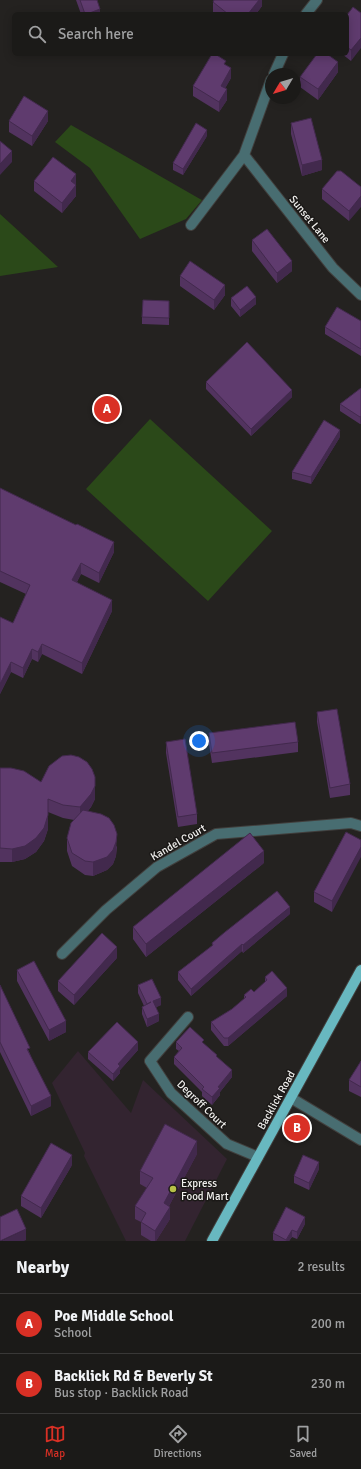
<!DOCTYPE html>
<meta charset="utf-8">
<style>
:root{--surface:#1b1a18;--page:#242321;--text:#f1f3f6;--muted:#a0a1a2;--line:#393837;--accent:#d93025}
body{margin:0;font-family:Signika,sans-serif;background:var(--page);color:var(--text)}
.compass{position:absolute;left:265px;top:68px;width:36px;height:36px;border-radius:50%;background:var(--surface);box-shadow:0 2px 10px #0003;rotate:232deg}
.you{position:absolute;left:199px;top:741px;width:14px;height:14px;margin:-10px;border:3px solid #fff;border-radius:50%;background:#1a73e8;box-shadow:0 0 0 6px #1a73e833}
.badge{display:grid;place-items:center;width:26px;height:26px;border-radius:50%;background:var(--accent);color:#fff;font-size:13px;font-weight:700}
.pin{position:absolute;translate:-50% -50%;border:2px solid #fff;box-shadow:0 1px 4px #0006}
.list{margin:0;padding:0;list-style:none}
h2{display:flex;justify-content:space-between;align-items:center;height:52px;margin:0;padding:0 16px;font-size:17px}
h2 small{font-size:13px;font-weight:400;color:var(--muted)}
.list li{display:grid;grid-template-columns:26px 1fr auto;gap:12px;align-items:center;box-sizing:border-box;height:60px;padding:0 16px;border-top:1px solid var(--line)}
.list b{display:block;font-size:15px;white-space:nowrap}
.list p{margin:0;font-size:13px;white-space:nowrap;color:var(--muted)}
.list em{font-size:13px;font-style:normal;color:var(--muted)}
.icon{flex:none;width:22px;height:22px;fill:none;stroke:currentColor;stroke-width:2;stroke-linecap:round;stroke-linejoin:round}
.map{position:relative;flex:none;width:361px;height:1241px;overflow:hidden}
.search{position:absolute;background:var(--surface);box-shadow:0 2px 10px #0003;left:12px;right:12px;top:12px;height:44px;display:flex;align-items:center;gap:10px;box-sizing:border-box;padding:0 14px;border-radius:6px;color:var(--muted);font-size:15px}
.sheet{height:172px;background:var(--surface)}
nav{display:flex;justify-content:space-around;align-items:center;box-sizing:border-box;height:56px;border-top:1px solid var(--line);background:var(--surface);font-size:11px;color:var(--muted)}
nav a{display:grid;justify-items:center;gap:2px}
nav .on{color:var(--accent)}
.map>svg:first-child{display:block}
.commercial{fill:#332430}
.green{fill:#2b4919}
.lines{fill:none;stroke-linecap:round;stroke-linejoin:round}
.minor-casing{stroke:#413f3d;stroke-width:12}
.primary-casing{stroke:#413f3d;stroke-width:12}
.minor{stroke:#486d71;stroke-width:10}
.primary{stroke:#68b8c0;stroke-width:10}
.wall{fill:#52335f}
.shaded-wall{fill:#42294d}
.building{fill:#5f3b6e;stroke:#42294d}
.poi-dot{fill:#b7c148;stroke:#1b1917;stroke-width:1.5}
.labels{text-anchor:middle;stroke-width:3;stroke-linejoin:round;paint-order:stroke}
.street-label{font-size:11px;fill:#f1f0ee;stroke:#1b1917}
.poi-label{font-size:11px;fill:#f1f0ee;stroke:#1b1917;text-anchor:start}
</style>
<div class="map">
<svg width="361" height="1241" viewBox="0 0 361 1241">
<rect width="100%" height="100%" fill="#242220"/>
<!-- commercial -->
<path class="commercial" d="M78,1051L131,1113L143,1080L227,1159L185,1241H126L84,1156L85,1153L52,1083Z"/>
<!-- green -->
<path class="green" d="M71,125L200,199L202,200L186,219L140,239L90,168L55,142Z
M0,214L58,267L0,276Z
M150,419L272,531L208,601L86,489Z"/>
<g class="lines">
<defs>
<path id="minor" d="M306,14L317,0
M274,74L283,54
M271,80L244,155L333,268L361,295
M191,225L244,155
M62,954L106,910L157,867L216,834L351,823L361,826
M188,1017L150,1061L171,1093L227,1144L258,1157
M291,1098L361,1140"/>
<path id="primary" d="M212,1241L361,970"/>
</defs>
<!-- minor casing -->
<use href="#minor" class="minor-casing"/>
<!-- primary casing -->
<use href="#primary" class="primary-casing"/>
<!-- minor -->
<use href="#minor" class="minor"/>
<!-- primary -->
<use href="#primary" class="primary"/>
</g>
<!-- wall -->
<path class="wall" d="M76,0H97L100,14H81Z
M262,0V6L256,14H215L213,12V2Z
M361,13L351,61L342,54H347V15Z
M226,65L231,78L225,88L227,100L219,112L193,96V86Z
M338,72L318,100L300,87V77Z
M9,121H48L32,146L9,132Z
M291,123L322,170L302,176L291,134Z
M207,136L183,175L173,170V163Z
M76,174V196L62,213L34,191V181Z
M361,187L349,221L322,199V189Z
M252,240L292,271L277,283L252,251Z
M180,276L225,295L214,310L180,286Z
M231,298L256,304L240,317L231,306Z
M169,309V325L142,324V317Z
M361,321V356L325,334V327Z
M206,382L292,397L251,436L206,389Z
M361,388V424H360L340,411V404Z
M340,437L311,484L292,479V472Z
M0,488L114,552L99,583L81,574L77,582L112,611L82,674L42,654L38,662L32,659L23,678L11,672L0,694V617L13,623L26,594L0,582Z
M317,712L350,784V795L330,798L317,722Z
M209,733L298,742V752L212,763L209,744Z
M166,742L197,814V824L178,827L166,753Z
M0,768L41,782L95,790V799L91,807L88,811L117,847L116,856L113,864L107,870L93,876L85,875L72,866L67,851V838L74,820L63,818L48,812V829L44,841L36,852L25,859L12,862H0Z
M346,832L332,912L314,902V892Z
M264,863L146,957L133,939V927Z
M290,914L243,953L242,951L191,996L178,980V972L212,946V943Z
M117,958L74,1005L58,991V981Z
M17,970L66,1032L49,1041L17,981Z
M265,977L287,996L228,1046H224L211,1030V1022L232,1009L244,999V995L254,992L265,983Z
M0,985L30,1054L51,1106L31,1116L0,1052Z
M138,985L161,1005L156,1007L159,1021L147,1027L142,1014V1007L144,1006L138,993Z
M176,1042L204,1044L217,1057L232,1077L220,1092V1095L212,1105L202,1096V1092L174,1064V1057L179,1051L176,1049Z
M138,1050L120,1070V1073L113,1081L88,1059V1052Z
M361,1061V1097L349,1091V1080Z
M197,1154L169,1206L170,1219L156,1241H151L141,1235V1222L135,1219V1206L147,1188L140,1184V1171Z
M72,1165L41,1218L21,1206V1196Z
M319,1169L309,1190L294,1183V1176Z
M305,1224L297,1239L292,1237L289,1241H275L273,1240V1233Z"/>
<!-- shaded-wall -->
<path class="shaded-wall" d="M259,0H262V6L256,14H248Z
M100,9V14H87Z
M361,38V48L351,61V50Z
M338,62V72L318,100V89Z
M231,68V78L221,96V86Z
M227,89V100L219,112V102Z
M48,111V121L32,146V136Z
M207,130V136L183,175V169Z
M12,151V162L0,175V164Z
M322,160V170L302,176V165Z
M76,174V196L62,213V203L71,181Z
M361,196V207L349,221V211Z
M292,261V271L277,283V273Z
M225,285V295L214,310V300Z
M256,297V304L240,317V310Z
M292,390V397L251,436V429Z
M361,416V424H360V417Z
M340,430V437L311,484V477Z
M114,542V552L99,583V573Z
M81,563V574L72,591V580Z
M112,600V611L82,674V663Z
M42,644V654L38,662V652Z
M32,649V659L23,678V668Z
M11,662V672L0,694V684Z
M95,777V799L91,807L80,821V807Z
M48,815V829L44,841L36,852L25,859L12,862V849Z
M117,834L116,856L113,864L107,870L93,876V862Z
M361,847V857L332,912V901Z
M264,851V863L146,957V944Z
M290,907V914L243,953V945Z
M242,944V951L191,996V989Z
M117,947V958L74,1005V995Z
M287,988V996L228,1046V1038Z
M161,998V1005L153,1009V1001Z
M159,1014V1021L147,1027V1019Z
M66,1021V1032L49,1041V1030Z
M138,1042V1050L120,1070V1073L113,1081V1074L118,1064Z
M232,1070V1077L220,1092V1095L212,1105V1097L218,1087Z
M51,1096V1106L31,1116V1106Z
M197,1141V1154L164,1215L170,1207V1219L156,1241H155V1231L164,1203Z
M72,1155V1165L41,1218V1208Z
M319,1162V1169L309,1190V1183Z
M305,1217V1224L297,1239V1232Z
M26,1229V1240L24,1241H1Z
M292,1230V1237L289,1241H286Z"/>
<!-- building -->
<path class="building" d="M80,0H97L100,9L87,14H85Z
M214,0H259L248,14H228L213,2Z
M353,7L361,13V38L351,50L347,47V15Z
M212,54H215L226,61L224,64L231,68L221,86L227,89L219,102L193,86Z
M317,54H327L338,62L318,89L300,77Z
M24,96L48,111L32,136L9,121Z
M311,118L322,160L302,165L291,123Z
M196,123L207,130L183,169L173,163Z
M0,141L12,151L0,164Z
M53,157L76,174L71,181L76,185L62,203L34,181Z
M337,171H341L361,187V196L349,211L322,189Z
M267,229L292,261L277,273L252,240Z
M190,261L225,285L214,300L180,276Z
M247,286L256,297L240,310L231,298Z
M143,300L169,301V318L142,317Z
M337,307L361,321V349L325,327Z
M247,342L292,390L251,429L206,382Z
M361,388V416L360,417L340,404Z
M324,420L340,430L311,477L292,472Z
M0,488L76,525L77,524L114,542L99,573L81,563L72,580L112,600L82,663L42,644L38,652L32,649L23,668L11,662L0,684V617L13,623L30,585L0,571Z
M337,709L350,784L330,788L317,712Z
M295,722L298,742L212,753L209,733Z
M185,739L197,814L178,817L166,742Z
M71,755L79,757L87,762L92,769L95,777V786L91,794L80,807L63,805L48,799V815L44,828L36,838L25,846L12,849L0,848V768H11L24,771L41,782L49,766L62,756Z
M83,810L101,814L109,818L114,825L117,834L116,842L113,850L107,857L93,862L85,861L72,853L67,838L71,823Z
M346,832L361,840V847L332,901L314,892Z
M250,833L264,851L146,944L133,927Z
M277,891L290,907L243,945L242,944L191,989L178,972L213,945L212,943L225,932Z
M102,933L117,947L74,995L58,981Z
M34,961L66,1021L49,1030L17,970Z
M272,971L287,988L228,1038H224L211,1022L232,1009L246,997L244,995L251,989L254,992L267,980L265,977Z
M152,979L161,998L153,1001L159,1014L147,1019L142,1007L151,1002L147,1004L138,985Z
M0,985L30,1048L27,1049L51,1096L31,1106L0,1042Z
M117,1022L138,1042L118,1064L120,1066L113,1074L88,1052Z
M190,1027L204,1040L202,1042L217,1055L216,1056L232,1070L218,1087L220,1088L212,1097L202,1089L204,1087L174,1057L182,1048L176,1042Z
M361,1061V1087L349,1080Z
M165,1124L197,1141L164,1203L170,1207L155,1231L141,1222L146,1213L135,1206L153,1178L140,1171Z
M51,1143L72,1155L41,1208L21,1196Z
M303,1155L319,1162L309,1183L294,1176Z
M286,1207L305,1217L297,1232L292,1230L286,1240L273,1233Z
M17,1209L26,1229L0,1241V1217Z"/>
<!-- markers -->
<circle class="poi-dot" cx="173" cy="1189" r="4"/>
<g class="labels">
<!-- street labels -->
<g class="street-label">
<text transform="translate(310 219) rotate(51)" y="4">Sunset Lane</text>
<text transform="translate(178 842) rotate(-30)" y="4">Kandel Court</text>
<text transform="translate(276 1100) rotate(-61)" y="4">Backlick Road</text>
<text transform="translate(202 1104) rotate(44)" y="4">Degroff Court</text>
</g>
<!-- poi labels -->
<g class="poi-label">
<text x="181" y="1187">Express<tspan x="181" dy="13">Food Mart</tspan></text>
</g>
</g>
</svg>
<svg class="compass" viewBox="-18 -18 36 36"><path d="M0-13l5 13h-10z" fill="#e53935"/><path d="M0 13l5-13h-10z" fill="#a0a1a2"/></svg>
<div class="you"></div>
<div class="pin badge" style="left:107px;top:409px">A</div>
<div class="pin badge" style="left:297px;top:1128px">B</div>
<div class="search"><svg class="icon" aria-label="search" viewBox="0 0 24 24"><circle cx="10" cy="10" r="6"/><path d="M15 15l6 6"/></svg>Search here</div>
</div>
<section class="sheet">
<h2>Nearby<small>2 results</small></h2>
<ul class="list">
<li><span class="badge">A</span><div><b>Poe Middle School</b><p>School</p></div><em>200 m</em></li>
<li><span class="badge">B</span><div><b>Backlick Rd &amp; Beverly St</b><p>Bus stop · Backlick Road</p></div><em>230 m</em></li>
</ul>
</section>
<nav>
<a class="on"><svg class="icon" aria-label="map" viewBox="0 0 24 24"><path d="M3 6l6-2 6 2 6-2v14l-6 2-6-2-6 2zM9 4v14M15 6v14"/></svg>Map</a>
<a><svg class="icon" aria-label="directions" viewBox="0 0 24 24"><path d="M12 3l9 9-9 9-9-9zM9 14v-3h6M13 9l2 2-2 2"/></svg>Directions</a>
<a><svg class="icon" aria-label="saved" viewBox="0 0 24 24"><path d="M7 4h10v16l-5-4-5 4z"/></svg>Saved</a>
</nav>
